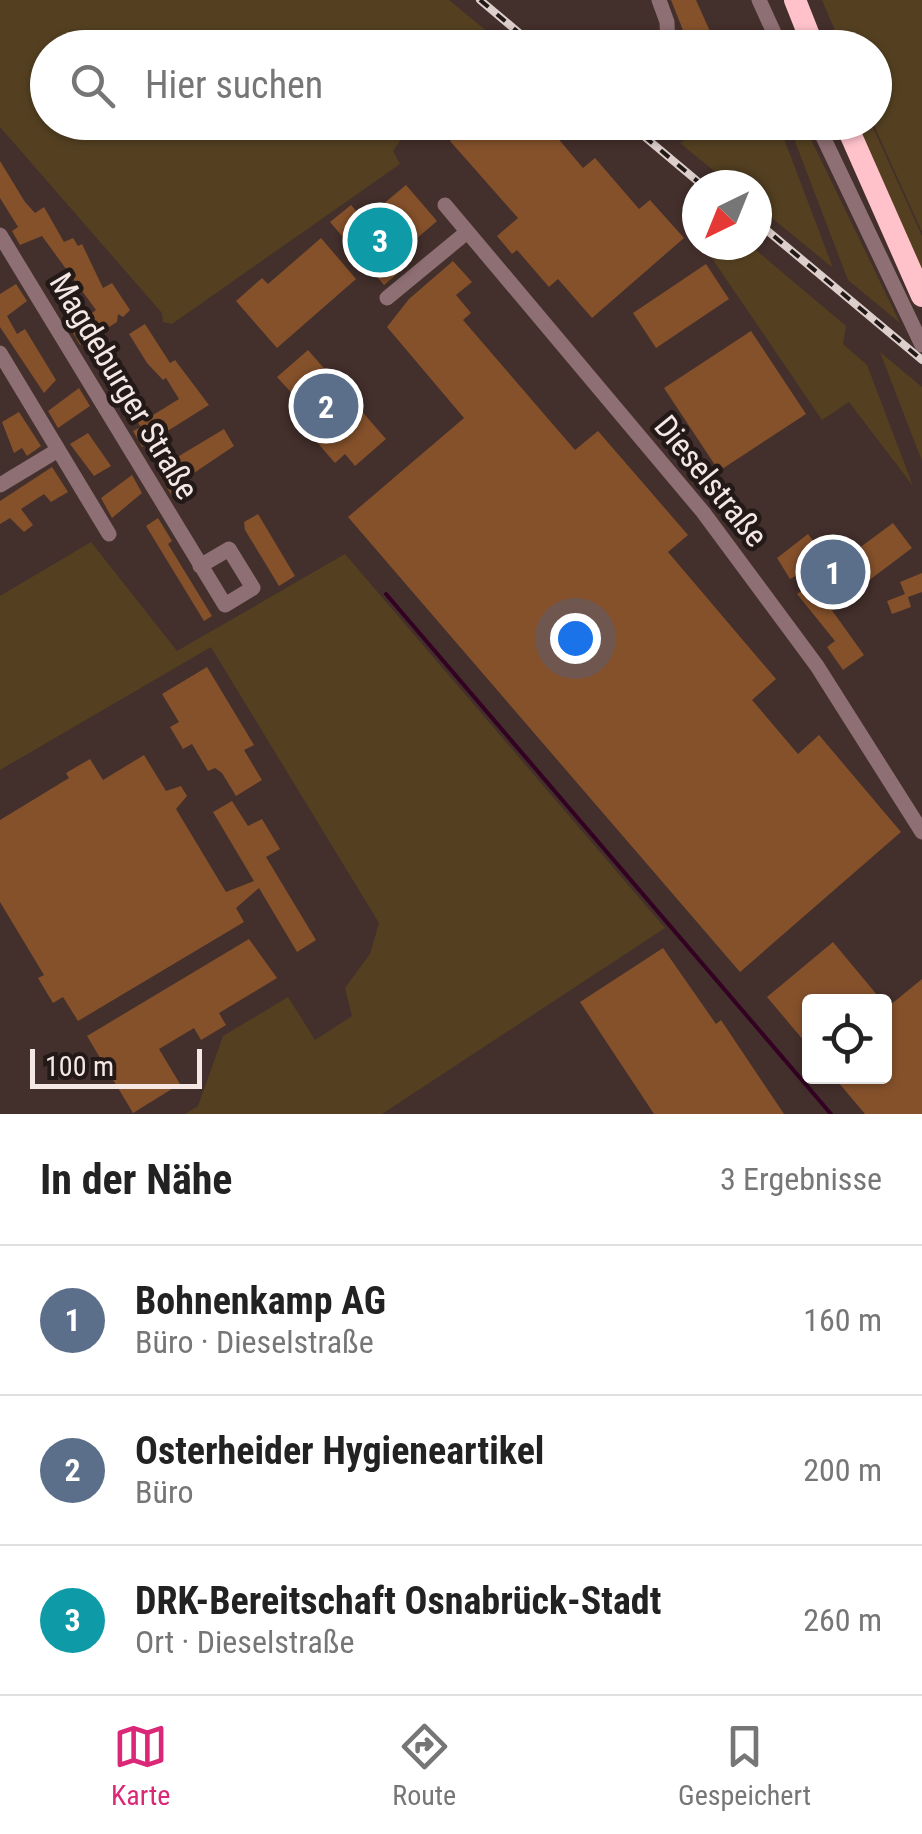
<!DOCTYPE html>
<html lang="de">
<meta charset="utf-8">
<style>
:root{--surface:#fff;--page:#f2f2f2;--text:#222;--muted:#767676;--line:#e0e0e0;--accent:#db2777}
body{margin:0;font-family:"Roboto Condensed",sans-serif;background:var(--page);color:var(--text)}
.controls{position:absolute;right:30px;bottom:30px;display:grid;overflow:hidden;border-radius:10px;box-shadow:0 2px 8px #0004}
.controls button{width:90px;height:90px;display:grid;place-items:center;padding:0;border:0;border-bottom:2px solid var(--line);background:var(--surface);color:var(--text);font:50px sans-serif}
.compass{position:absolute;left:682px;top:170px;width:90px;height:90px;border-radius:50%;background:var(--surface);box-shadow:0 2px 8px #0004;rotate:223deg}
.scale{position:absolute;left:30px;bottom:25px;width:172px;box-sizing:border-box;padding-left:10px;border:5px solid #f4e7e4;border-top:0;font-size:28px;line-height:35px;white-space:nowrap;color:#f4e7e4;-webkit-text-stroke:8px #231a18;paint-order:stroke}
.you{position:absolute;left:575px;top:638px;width:35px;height:35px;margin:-25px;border:8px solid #fff;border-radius:50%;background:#1a73e8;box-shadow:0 0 0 15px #1a73e833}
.badge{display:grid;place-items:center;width:65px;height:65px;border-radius:50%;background:var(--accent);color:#fff;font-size:32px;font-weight:700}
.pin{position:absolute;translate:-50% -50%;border:5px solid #fff;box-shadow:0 2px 10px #0006}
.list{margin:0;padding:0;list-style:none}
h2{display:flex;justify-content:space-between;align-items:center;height:130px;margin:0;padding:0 40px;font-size:42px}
h2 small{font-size:32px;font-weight:400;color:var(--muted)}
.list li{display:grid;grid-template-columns:65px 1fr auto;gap:30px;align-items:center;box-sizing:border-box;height:150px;padding:0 40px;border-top:2px solid var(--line)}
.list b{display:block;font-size:38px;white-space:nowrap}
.list p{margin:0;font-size:32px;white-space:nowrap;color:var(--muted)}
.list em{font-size:32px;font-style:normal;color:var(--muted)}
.icon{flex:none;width:55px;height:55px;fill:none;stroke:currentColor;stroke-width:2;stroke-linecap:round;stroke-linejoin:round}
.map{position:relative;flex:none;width:922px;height:1114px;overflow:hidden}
.search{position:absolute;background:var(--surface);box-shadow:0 2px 8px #0004;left:30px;right:30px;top:30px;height:110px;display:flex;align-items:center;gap:25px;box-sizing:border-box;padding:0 35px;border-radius:55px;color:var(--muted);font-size:38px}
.sheet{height:580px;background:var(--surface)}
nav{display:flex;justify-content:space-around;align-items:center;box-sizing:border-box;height:140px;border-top:2px solid var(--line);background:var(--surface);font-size:28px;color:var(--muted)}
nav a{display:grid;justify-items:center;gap:5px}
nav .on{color:var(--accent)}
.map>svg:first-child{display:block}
.green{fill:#544021}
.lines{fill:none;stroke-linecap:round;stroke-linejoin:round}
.stream{stroke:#330222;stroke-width:4}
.building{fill:#85512b}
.minor{stroke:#8e6f73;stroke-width:15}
.highway{stroke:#ffc2cb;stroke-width:22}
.rail-casing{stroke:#ddcfcc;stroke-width:8}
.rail{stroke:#231a18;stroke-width:4;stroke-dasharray:11;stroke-linecap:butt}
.labels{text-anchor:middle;stroke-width:9;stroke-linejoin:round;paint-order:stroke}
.street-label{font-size:32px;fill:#f4e7e4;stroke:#231a18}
</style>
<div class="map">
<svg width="922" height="1114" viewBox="0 0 922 1114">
<rect width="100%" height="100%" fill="#432f2b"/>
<!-- green -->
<path class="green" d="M0,0H449L506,47L48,48V122L427,123L403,137L393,151L400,164L172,324L163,322L162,313L0,127Z
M822,0H922V232L873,123L874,48L842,47Z
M708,123H778L833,268L757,206V185H731L680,143Z
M788,123H803L900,323L848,280Z
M856,123H871L922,236V274Z
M703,245H750L846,326L843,344L867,365L913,486L849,402L822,420Z
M880,352L922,387V461Z
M91,542L177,651L345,554L665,928L382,1114H185L198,1106L223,1036L288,997L315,1040L352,1016L345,988L370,954L379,923L211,647L0,770V596Z"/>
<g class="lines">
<!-- stream -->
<path class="stream" d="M386,594L831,1114"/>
</g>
<!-- building -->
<path class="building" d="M671,0H696L713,38L690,48Z
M471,122H544L583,168L595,158L639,209L650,200L684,238L592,318L558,279L549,287L517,250L512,254L497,236L518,218L450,141Z
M0,161L25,202L35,213L44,207L64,242L73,238L78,246L82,244L103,288L112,283L130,310L123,317L118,314L117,322L80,345L71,329L96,310L42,236L20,245L12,231L18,227L0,198Z
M406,185L437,221L395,257L404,268L384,285L330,222L351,205L364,220Z
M321,238L356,279L277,348L236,301L262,278L268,284Z
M453,261L472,282L456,295L471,313L463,320L575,450L598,431L688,535L668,552L776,679L752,700L798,754L819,735L901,832L740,972L348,517L464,418L387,327L409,299Z
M706,264L729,299L656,348L633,313Z
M16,284L27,301L7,316L17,334L25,329L56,380L44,393L0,327V294Z
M145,324L170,363L175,360L209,405L142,447L133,431L141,427L124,403L121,405L95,362L112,352L153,415L179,399L166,378L163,380L147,363L129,334Z
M751,331L806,414L719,471L664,388Z
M308,350L386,439L355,466L345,454L335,463L289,410L299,401L277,377Z
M79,388L90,406L58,428L48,411Z
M19,412L41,446L27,456L22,448L14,453L2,422Z
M224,429L234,446L185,479L188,484L172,496L158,473L164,465Z
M88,433L111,466L94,476L70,444Z
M52,467L68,492L51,502L44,494L21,509L33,525L24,532L10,518L0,524V501Z
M132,475L142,493L112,518L101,498Z
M258,514L295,576L279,586L245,530L244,522Z
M158,518L172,541L168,544L212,616L204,621L146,526Z
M893,523L912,548L831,609L864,655L843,670L827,647L835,641L797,594Z
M808,534L827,560L790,579L777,558Z
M922,573V592L908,597L911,607L892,614L887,601L905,594L900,582Z
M207,667L254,745L244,750L262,780L236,796L222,773L215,768L208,771L192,744L183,749L170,727L179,722L162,694Z
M144,755L166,791L181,786L187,796L176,809L226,892L254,881L213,812L232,801L248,826L262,819L280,849L266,857L316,940L297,952L259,888L236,908L244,922L78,1021L63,997L53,1003L38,978L44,975L0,902V820L69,778L66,773L90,759L103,780Z
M249,939L277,978L219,1013L226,1025L201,1040L194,1028L159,1049L180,1084L133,1113L87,1036Z
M833,942L883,1002H810V1048L767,997Z
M663,948L716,1024L721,1020L784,1114H654L580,1002Z
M922,979V1114H865L833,1076H884V1010Z"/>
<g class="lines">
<!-- minor -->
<path class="minor" d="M659,0L667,22L668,48
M759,0L781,48
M816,122L922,345
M445,205L703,512L817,666L922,832
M0,235L225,605L253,588L229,549L200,566
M387,298L467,232
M0,353L109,534
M0,485L58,450"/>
<!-- highway -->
<path class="highway" d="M795,0L814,48
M845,122L922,296"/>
<defs>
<path id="rail" d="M480,0L537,48
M627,122L702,185
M757,222L922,360"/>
</defs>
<!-- rail casing -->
<use href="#rail" class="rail-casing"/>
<!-- rail -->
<use href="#rail" class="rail"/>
</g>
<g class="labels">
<!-- street labels -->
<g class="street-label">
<text transform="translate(124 386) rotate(59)" y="11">Magdeburger Straße</text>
<text transform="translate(711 481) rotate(51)" y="11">Dieselstraße</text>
</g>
</g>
</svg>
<div class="controls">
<button><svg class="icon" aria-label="locate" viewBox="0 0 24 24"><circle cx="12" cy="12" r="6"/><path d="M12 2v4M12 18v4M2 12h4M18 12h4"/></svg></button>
</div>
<svg class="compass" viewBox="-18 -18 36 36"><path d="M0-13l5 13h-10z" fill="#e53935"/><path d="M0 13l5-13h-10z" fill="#767676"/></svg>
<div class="scale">100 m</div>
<div class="you"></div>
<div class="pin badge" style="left:833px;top:572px;background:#5c6f8a">1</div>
<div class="pin badge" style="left:326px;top:406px;background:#5c6f8a">2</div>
<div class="pin badge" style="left:380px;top:240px;background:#0f9aa8">3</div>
<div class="search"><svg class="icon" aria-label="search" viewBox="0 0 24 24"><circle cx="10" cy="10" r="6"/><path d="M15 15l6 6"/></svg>Hier suchen</div>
</div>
<section class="sheet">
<h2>In der Nähe<small>3 Ergebnisse</small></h2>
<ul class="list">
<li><span class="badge" style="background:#5c6f8a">1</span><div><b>Bohnenkamp AG</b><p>Büro · Dieselstraße</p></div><em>160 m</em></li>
<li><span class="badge" style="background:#5c6f8a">2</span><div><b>Osterheider Hygieneartikel</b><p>Büro</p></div><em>200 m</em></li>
<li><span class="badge" style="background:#0f9aa8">3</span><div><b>DRK-Bereitschaft Osnabrück-Stadt</b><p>Ort · Dieselstraße</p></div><em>260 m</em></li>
</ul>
</section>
<nav>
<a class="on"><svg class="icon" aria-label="map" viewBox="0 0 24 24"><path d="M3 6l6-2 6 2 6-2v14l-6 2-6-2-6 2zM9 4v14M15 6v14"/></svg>Karte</a>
<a><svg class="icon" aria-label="directions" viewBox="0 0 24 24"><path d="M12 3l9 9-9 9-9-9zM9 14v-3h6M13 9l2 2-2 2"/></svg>Route</a>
<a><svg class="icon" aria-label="saved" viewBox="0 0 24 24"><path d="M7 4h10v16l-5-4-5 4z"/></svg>Gespeichert</a>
</nav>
